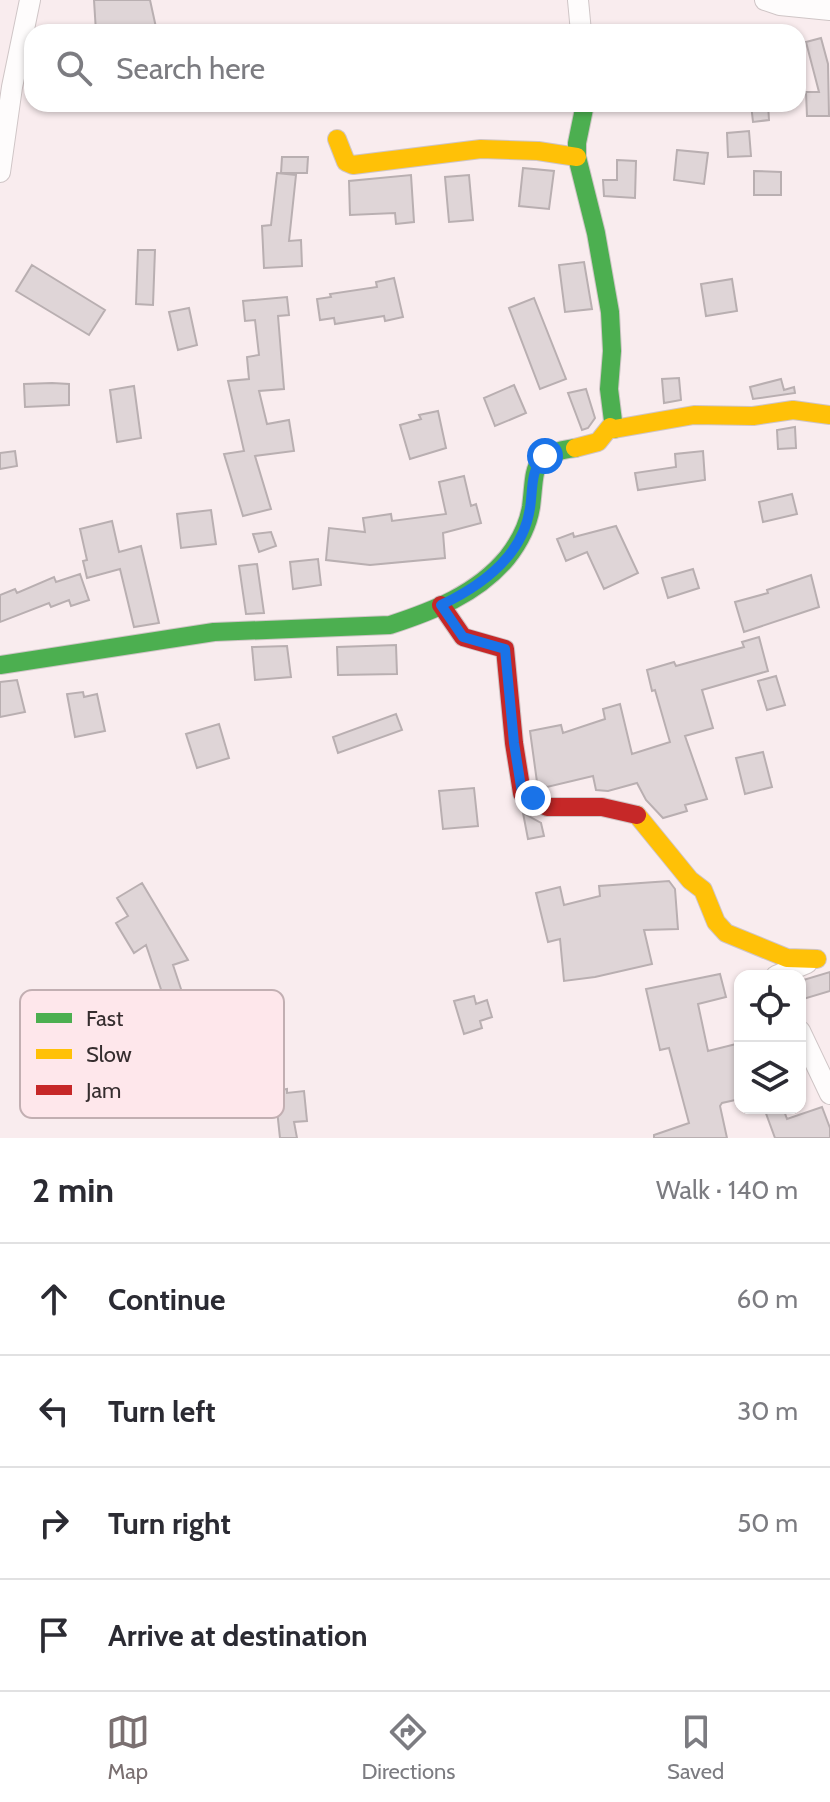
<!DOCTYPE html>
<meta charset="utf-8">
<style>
:root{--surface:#fff;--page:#f7f7f7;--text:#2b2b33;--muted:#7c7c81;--line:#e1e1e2;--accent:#7a7071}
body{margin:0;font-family:Cabin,sans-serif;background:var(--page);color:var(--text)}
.controls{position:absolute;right:24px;bottom:24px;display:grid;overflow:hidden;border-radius:16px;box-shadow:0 2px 6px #0004}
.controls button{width:72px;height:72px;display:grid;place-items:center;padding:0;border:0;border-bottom:2px solid var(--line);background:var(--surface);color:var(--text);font:40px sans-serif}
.stop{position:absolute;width:24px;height:24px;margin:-18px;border:6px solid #1a73e8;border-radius:50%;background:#fff}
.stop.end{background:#1a73e8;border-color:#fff;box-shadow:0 2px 8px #0008}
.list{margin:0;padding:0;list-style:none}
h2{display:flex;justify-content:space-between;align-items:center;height:104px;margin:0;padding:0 32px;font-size:34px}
h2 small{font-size:26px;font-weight:400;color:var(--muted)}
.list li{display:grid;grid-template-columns:52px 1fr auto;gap:24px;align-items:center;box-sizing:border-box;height:112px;padding:0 32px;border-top:2px solid var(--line)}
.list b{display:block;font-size:30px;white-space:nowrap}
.list em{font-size:26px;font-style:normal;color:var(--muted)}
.icon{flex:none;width:44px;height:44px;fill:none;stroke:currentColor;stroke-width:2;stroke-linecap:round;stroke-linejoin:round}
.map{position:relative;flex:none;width:830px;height:1138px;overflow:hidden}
.search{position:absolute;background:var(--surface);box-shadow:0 2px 6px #0004;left:24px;right:24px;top:24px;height:88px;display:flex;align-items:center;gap:20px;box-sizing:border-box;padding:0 28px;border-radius:24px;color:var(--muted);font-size:30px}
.sheet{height:552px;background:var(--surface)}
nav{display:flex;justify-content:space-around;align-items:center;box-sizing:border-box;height:112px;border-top:2px solid var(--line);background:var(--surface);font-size:22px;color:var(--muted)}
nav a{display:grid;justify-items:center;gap:4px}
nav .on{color:var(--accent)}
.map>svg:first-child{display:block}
.building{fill:#dfd5d7;stroke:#b9afb1;stroke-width:2}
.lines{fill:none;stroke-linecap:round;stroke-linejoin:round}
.street-casing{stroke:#cfc5c6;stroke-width:22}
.fast-casing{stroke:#cfc5c6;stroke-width:20}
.slow-casing{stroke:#cfc5c6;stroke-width:20}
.jam-casing{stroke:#cfc5c6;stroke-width:20}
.street{stroke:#fefcfc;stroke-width:20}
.fast{stroke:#4caf50;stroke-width:18}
.slow{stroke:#ffc107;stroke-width:18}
.jam{stroke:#c62828;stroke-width:18}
.route{stroke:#1a73e8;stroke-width:10}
.key{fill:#fee7eb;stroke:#c2afb2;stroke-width:2}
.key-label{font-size:22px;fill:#352d2e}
</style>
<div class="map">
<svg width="830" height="1138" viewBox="0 0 830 1138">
<rect width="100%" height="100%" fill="#f9ecee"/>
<!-- building -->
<path class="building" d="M94,0H150L157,32H96Z
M821,38L828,64L829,116H807L806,92H819L806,42Z
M751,104H768L769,120L753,122Z
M749,131L751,156L728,157L727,133Z
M677,150L708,153L704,184L674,180Z
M282,157H308L307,173H281Z
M617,160L636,161L635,198L604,196L603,180H617Z
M523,168L554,171L549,209L519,206Z
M754,171L781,172V195H754Z
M277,173L296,175L289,241L301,240L302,266L264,268L262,226L271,225Z
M411,175L414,222L396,224L395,213L350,215L349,181Z
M469,175L473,220L449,222L445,177Z
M138,250H155L153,305L136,304Z
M584,262L592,309L565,312L559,265Z
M32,265L105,310L89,335L16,291Z
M394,278L403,317L385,321L384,316L335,324L334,318L320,320L317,299L331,297L330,294L377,287L376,282Z
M732,279L737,311L706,316L701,284Z
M287,297L289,315L278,316L284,389L259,391L267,424L289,420L294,451L255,456L271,509L243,516L224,454L244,451L228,381L249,379L247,357L259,355L255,320L245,321L243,301Z
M534,298L566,379L540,389L509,308Z
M189,308L197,345L178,350L169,312Z
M679,378L681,400L664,403L662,379Z
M781,379L784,390L794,387L795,393L753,399L750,387Z
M52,383L69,384V405L25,407L24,384Z
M514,385L526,413L495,426L484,398Z
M134,386L141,438L117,442L110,390Z
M586,389L595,418L588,428L582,430L568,393Z
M438,411L446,448L410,459L400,425L421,419L419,415Z
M795,427L796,448L778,449L777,430Z
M15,451L17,466L0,469V453Z
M703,451L705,480L638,490L635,473L676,467L675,454Z
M464,476L471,506L476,504L481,523L443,533L445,558L370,565L326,560L329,528L365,532L363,518L391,514L392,521L446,514L439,482Z
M792,494L797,514L763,522L759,502Z
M211,510L216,544L181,548L177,514Z
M112,521L119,552L141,546L159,623L134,627L120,569L87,578L83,561L87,560L80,529Z
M616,526L638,573L604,589L587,552L566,561L557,539L573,533L574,537Z
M271,532L276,546L259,552L253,534Z
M318,559L321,585L293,589L290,562Z
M257,564L264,613L246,614L239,566Z
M693,569L699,588L668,598L662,578Z
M80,574L89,600L71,606L69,600L51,607L49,603L0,622V595L15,589L17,593L54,577L56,582Z
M811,575L819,607L744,632L735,602L768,593L767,590Z
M759,637L768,671L702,690L713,728L685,736L707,799L685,805L687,811L663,818L646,800L637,783L608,791L596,790L593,776L547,787L537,782L530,731L561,725L563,733L605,719L603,709L620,704L632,754L670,742L655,690L652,691L647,670L674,662L676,666L744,647L742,642Z
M396,645L397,674L338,675L337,647Z
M287,646L291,677L255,680L252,647Z
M776,676L785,705L767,710L758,681Z
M17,680L25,712L0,717V682Z
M83,692L84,697L97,694L105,731L75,737L67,694Z
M396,714L402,730L338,753L333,737Z
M219,724L229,758L197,768L186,734Z
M763,752L772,787L745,794L736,758Z
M474,788L478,826L443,829L439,791Z
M523,813L541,823L544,836L528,839Z
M669,881L675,889L678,929L644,930L652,964L595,977L564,981L560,939L548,942L536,893L560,887L564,905L600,896L599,886Z
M142,883L188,960L173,965L190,1016L172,1022L146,945L134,953L116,923L128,916L117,898Z
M830,972V991L800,1000V981Z
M720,974L726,997L698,1004L708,1051L740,1043V1099L722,1103L720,1106L727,1138H654V1135L689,1123L669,1048L660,1050L646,989Z
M474,996L476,1004L487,1000L492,1017L480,1021L482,1028L464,1034L454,1001Z
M287,1089V1093L304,1091L307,1121L294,1122L297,1138H280L275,1091Z
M822,1107L830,1128V1138H775L764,1108H783L787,1119Z"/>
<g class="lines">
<defs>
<path id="street" d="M578,0L581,32
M765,0L780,5L830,10
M0,172L12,87L30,0
M776,976L807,963
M800,1031L830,1094"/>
<path id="fast" d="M585,104L577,143V157L596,233L610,312L612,351L609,389L614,429
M0,665L214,632L390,625C433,611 477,594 507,558C518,544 528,525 531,507C536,469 529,454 575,448"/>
<path id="slow" d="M337,139L346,162L353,165L481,149L538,151L577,157
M575,448L598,442L610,427L614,429L694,415L753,416L793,410L830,415
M637,815L690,880L703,890L716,922L726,933L787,958L817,959"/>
<path id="jam" d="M441,605L463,637L505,649L514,743L522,793L547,807H602L637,815"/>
</defs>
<!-- street casing -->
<use href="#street" class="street-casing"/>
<!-- fast casing -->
<use href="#fast" class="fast-casing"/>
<!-- slow casing -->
<use href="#slow" class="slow-casing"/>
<!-- jam casing -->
<use href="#jam" class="jam-casing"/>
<!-- street -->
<use href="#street" class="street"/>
<!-- fast -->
<use href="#fast" class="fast"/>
<!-- slow -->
<use href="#slow" class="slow"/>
<!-- jam -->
<use href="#jam" class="jam"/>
</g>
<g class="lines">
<!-- route -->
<path class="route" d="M533,798L522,793L514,743L505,649L463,637L441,605C481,586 523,556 530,508C533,490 530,469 545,456"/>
</g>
<!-- legend -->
<rect x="20" y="990" width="264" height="128" rx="12" class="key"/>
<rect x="36" y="1013" width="36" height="10" fill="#4caf50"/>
<rect x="36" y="1049" width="36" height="10" fill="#ffc107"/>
<rect x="36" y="1085" width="36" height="10" fill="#c62828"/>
<g class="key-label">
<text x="86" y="1026">Fast</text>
<text x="86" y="1062">Slow</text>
<text x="86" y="1098">Jam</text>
</g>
</svg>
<div class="controls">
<button><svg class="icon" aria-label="locate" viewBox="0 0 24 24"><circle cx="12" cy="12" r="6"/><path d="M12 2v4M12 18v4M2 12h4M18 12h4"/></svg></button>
<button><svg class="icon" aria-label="layers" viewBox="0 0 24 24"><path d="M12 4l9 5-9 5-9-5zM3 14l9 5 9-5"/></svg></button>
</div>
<div class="stop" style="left:545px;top:456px"></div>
<div class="stop end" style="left:533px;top:798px"></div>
<div class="search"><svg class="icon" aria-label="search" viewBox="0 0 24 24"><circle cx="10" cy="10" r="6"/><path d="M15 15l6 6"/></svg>Search here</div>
</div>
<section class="sheet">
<h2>2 min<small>Walk · 140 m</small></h2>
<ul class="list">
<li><svg class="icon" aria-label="ahead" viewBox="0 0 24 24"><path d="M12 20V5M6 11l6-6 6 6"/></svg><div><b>Continue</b></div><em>60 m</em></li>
<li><svg class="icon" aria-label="left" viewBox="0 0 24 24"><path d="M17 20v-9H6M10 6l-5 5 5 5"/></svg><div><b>Turn left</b></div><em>30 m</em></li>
<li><svg class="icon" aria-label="right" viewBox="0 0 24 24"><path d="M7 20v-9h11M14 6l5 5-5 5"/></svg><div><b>Turn right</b></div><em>50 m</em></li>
<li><svg class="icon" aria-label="arrive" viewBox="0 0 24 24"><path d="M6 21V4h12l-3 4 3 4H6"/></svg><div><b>Arrive at destination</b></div></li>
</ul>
</section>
<nav>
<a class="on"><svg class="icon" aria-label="map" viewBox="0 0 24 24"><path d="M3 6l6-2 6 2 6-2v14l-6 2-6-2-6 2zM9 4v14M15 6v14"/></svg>Map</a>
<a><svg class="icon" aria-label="directions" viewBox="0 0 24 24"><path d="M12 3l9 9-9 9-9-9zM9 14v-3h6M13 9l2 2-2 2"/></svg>Directions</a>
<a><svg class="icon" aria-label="saved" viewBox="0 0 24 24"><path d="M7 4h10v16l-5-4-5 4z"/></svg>Saved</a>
</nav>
